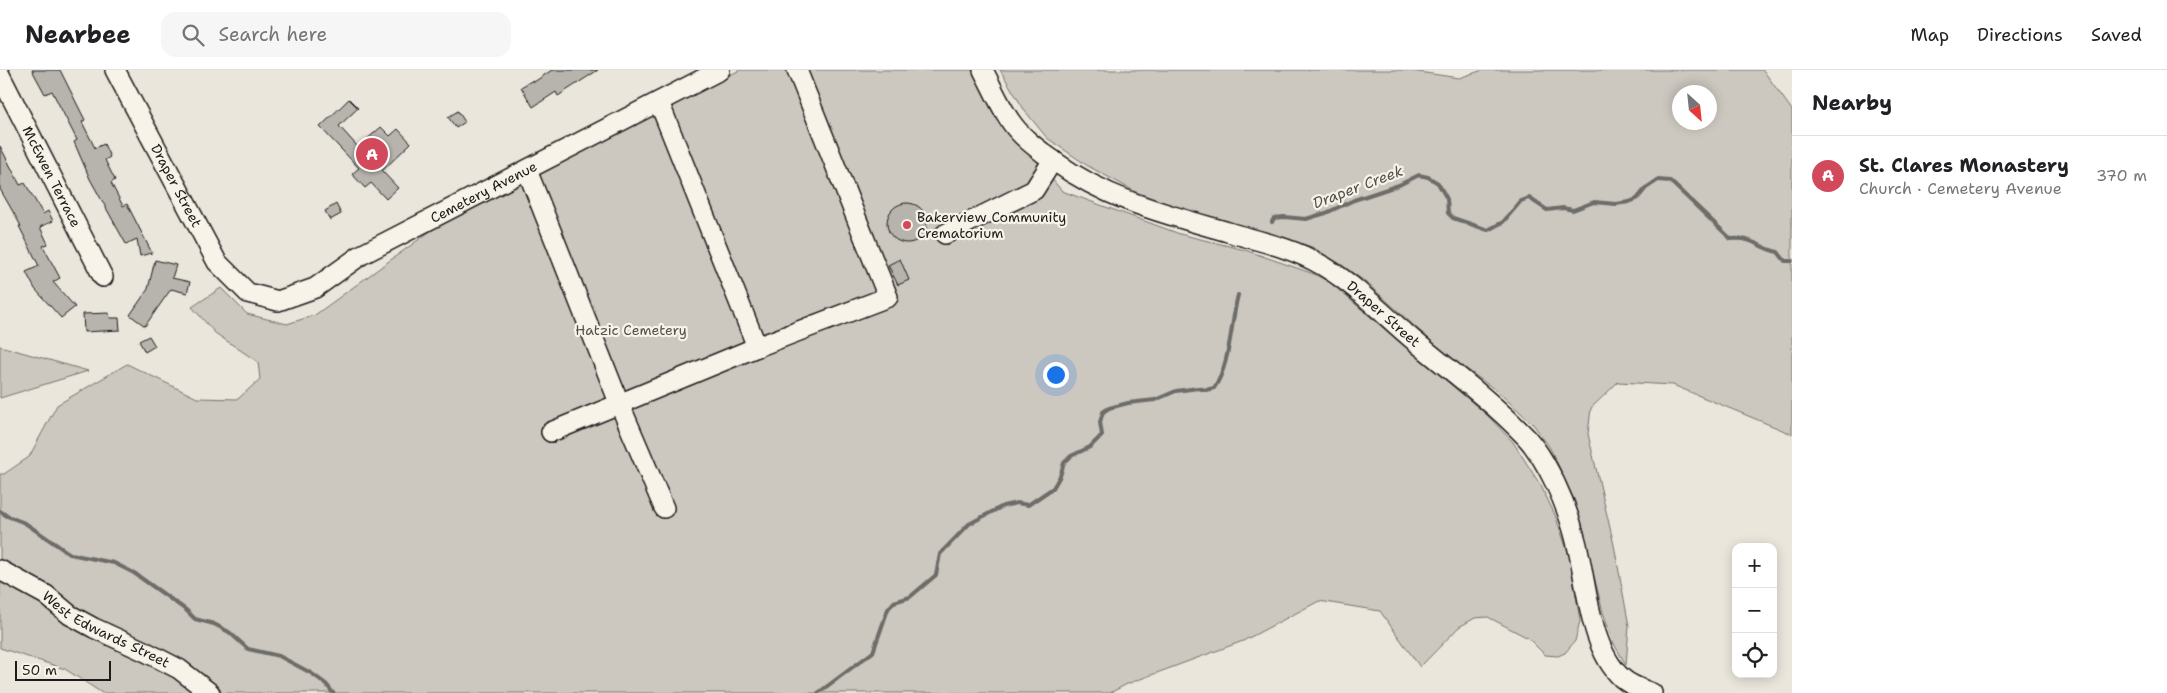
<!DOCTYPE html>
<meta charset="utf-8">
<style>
:root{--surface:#fff;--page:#f6f6f6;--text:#202124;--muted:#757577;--line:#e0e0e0;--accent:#d1495b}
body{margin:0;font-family:"Shantell Sans",sans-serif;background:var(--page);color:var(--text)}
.controls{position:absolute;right:15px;bottom:15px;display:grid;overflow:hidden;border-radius:10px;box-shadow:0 2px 12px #0003}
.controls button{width:45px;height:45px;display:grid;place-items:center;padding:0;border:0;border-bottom:1px solid var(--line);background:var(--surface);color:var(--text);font:25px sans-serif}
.compass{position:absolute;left:1672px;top:15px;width:45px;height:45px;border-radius:50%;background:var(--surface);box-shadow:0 2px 12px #0003;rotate:153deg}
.scale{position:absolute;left:15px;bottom:12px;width:96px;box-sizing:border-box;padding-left:5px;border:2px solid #1c1c1c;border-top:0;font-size:14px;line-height:18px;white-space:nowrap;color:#1c1c1c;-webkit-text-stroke:4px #f7f3e8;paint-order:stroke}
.you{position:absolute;left:1055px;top:304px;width:18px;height:18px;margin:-12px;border:4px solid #fff;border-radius:50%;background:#1a73e8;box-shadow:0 0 0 8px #1a73e833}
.badge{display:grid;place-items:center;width:32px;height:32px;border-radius:50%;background:var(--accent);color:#fff;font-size:16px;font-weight:700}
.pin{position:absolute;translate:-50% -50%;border:2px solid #fff;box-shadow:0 1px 5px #0006}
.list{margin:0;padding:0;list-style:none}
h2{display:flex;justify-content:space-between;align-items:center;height:65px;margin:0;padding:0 20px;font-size:21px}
h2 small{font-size:16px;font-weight:400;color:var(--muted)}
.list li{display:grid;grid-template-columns:32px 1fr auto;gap:15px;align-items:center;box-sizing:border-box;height:80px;padding:0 20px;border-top:1px solid var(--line)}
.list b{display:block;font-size:19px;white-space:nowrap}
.list p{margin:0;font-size:16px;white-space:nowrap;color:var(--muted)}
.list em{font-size:16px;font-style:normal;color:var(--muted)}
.icon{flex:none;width:28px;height:28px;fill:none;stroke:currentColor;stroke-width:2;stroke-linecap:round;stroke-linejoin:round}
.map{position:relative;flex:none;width:1792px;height:623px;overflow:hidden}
header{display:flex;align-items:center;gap:30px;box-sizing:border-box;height:70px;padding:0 25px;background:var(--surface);border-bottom:1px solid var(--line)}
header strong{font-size:24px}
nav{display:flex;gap:28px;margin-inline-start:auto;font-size:18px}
.search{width:350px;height:45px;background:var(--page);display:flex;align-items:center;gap:12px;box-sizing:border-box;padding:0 18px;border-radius:15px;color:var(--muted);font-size:19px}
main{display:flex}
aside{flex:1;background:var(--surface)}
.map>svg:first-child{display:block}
.green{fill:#ccc8c0;stroke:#74726e;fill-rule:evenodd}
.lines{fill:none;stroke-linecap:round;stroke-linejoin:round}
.stream{stroke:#6d6c68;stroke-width:4}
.building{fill:#b6b4ac;stroke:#1c1c1c}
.minor-casing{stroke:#1c1c1c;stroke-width:22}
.minor{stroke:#f7f3e8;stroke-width:19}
.poi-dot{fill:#d1495b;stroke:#f7f3e8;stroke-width:2}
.labels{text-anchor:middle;stroke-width:4.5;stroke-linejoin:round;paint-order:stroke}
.street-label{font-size:14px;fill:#1c1c1c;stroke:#f7f3e8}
.poi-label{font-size:14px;fill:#1c1c1c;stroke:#f7f3e8;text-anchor:start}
.park-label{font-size:14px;fill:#51504d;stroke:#f7f3e8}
.water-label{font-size:15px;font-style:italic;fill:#52514e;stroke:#f7f3e8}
</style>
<header>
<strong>Nearbee</strong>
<div class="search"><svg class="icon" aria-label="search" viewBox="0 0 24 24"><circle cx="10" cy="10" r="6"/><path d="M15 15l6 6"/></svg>Search here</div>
<nav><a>Map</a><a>Directions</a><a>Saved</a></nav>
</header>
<main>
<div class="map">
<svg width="1792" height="623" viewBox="0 0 1792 623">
<rect width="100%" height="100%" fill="#eae6dc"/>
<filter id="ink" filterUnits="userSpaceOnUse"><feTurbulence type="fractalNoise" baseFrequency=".02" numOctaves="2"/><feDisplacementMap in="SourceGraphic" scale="10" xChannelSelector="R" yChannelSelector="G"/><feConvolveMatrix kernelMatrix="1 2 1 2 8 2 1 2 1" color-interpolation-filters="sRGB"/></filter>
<g filter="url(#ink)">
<!-- green -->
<path class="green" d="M740,0H972L1000,48L1062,121L1180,164L1245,180L1314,204L1329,212L1487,345L1513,372L1541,416L1555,445L1570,488L1580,551L1575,571L1565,583L1558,586L1545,585L1528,568L1488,547L1475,548L1459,557L1420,597L1380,541L1319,531L1243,571L1127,614L1110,623H220L178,587L78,542L0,491V404H4L29,387L57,335L127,294L197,328L238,329L260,309L258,292L215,263L192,237L221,218L247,244L287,254L315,245L447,149Z
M1000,0H1405L1459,8L1483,0H1763L1792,40V364L1673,315L1618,312L1591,338L1588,364L1614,475L1629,556L1626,595L1613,572L1603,542L1575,431L1550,378L1533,354L1497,321L1443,282L1367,213L1342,195L1312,177L1200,145L1136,122L1088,96L1047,68L1025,41ZM1680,22H1710V52H1680Z
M0,276L88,301L0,328Z
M0,507L160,597L198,623H102L65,599L0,578Z"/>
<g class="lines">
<!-- stream -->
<path class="stream" d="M1272,152L1274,148L1284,147L1306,149L1326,143L1354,130L1399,115L1419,105L1428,107L1438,113L1447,129L1448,143L1453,148L1488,160L1503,152L1521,131L1529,128L1547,140L1563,138L1573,140L1594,132L1616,134L1629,132L1637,129L1646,118L1658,110L1670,111L1731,169C1754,167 1758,178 1778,182L1785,191H1792
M0,441L7,446L25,453L70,484L114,493L134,503L186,540L195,549L214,554L229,562L248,579L279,586L311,603L326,614L333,623
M818,623L873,582L888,539L894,532L910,527L936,505L940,484L969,454L1003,436L1017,433L1028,435L1053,418L1060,406L1064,393L1071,386L1090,377L1102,365L1100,352L1103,342L1109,338L1128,333L1155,330L1176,321L1198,318L1206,320L1214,318C1230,296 1231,252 1238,225"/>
</g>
<!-- building -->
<path class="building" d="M32,0H60L85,50L82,52L95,78L104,74L110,87L105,90L115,110L111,113L123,136L127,134L152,183L140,186L137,169L126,174L90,109L74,72L77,70L52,21L45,24Z
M552,0H598L558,26L556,22L533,37L521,17L533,10L534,12Z
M349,29L358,38L339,56L358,77L381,57L390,66L398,59L411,73L382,101L398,118L386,129L371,113L365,118L352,104L359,98L320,57Z
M458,41L465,52L456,58L448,47Z
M0,76L20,115L25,113L43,144L48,141L53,151L40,157L48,174L43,176L60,208L53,212L75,237L61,248L35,219L26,202L39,196L19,156H21L0,119Z
M887 153a20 20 0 1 1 40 0a20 20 0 1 1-40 0Z
M336,134L341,144L330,150L325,141Z
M900,189L909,210L898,215L888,195Z
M155,190L176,195L172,208L190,212L187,223L171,219L145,256L130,245L148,219Z
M109,243L110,248H119L120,260L84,262L83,244Z
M149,266L155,276L145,282L139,271Z"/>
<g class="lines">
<defs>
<g id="minor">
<path id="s1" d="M115,0L217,192L248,223L278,231L315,218L361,185L720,0"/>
<path id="s2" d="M983,0C992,17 1000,36 1011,52C1022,68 1038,79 1054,91C1108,130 1165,144 1228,162C1258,171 1289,177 1316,192C1352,211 1380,242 1411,268C1448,299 1488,328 1522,363C1547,387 1568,438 1576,471C1587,512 1589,578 1622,608C1631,616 1641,619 1652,623"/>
<path id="s3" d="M0,5L103,207"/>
<path d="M659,32L757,277L888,227L797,0"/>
<path d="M527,100L620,335L664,438"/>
<path d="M945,164L1034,120L1053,90"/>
<path d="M551,362L757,277"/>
<path id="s4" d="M0,500L46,525L70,545L94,558L146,582L179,599L210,623"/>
</g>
</defs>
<!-- minor casing -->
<use href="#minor" class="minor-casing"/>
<!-- minor -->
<use href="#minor" class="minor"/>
</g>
</g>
<!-- markers -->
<circle class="poi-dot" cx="907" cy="155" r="5"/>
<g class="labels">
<!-- street labels -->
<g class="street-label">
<text dy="5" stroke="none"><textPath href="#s3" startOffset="114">McEwen Terrace</textPath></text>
<text dy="5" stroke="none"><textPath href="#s1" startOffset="131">Draper Street</textPath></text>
<text dy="5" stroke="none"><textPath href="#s1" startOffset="526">Cemetery Avenue</textPath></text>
<text dy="5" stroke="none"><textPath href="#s2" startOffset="485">Draper Street</textPath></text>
<text dy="5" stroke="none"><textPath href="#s4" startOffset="122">West Edwards Street</textPath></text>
</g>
<!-- poi labels -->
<g class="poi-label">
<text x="917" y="152">Bakerview Community<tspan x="917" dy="16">Crematorium</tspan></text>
</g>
<!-- park labels -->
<g class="park-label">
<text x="631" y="265">Hatzic Cemetery</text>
</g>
<!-- water labels -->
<g class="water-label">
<text transform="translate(1358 117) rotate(-21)" y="5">Draper Creek</text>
</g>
</g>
</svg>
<div class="controls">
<button>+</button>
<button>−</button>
<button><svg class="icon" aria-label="locate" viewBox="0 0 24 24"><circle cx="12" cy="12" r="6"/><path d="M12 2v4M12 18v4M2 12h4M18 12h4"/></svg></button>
</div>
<svg class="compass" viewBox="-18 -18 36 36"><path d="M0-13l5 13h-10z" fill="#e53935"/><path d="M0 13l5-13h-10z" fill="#757577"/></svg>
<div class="scale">50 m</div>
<div class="you"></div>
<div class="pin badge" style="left:372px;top:84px">A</div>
</div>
<aside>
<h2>Nearby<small></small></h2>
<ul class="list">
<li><span class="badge">A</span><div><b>St. Clares Monastery</b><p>Church · Cemetery Avenue</p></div><em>370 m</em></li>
</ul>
</aside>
</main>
